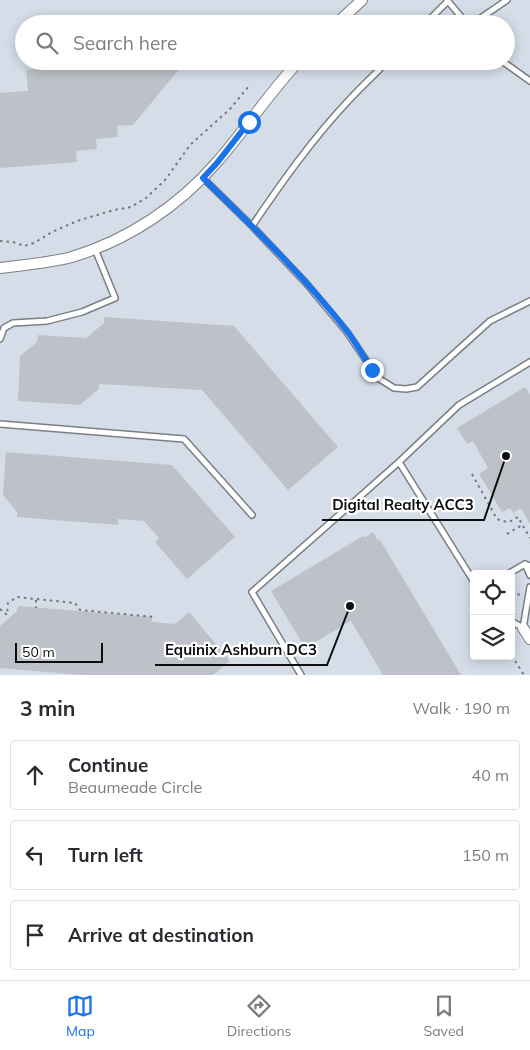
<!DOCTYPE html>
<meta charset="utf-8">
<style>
:root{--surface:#fff;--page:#f2f2f3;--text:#2b2b33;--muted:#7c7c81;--line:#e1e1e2;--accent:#1a73e8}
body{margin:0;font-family:Mulish,sans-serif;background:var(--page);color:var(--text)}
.controls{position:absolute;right:15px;bottom:15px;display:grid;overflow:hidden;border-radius:5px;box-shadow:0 2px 12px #0003}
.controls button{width:45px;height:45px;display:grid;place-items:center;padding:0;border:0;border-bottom:1px solid var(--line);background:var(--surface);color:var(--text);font:25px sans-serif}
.scale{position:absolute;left:15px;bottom:12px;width:88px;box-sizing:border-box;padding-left:5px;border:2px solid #0c0d0f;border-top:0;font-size:14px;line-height:18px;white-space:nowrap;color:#0c0d0f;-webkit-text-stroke:4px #fff;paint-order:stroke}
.stop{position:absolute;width:15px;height:15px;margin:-11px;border:4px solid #1a73e8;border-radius:50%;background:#fff}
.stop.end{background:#1a73e8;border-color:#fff;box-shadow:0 1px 5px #0008}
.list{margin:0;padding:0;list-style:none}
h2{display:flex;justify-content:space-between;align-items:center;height:65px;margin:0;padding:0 20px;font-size:21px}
h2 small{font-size:16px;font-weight:400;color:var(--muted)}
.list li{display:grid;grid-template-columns:32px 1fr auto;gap:15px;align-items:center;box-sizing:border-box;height:70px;margin:0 10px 10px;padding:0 10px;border:1px solid var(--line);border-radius:5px}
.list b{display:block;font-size:19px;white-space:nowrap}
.list p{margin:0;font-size:16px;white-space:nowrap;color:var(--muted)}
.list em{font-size:16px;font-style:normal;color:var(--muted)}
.icon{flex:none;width:28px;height:28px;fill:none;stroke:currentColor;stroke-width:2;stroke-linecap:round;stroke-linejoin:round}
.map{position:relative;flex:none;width:530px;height:675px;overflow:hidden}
.search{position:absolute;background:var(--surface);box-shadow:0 2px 12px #0003;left:15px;right:15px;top:15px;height:55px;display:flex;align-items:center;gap:12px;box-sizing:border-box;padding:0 18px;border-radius:28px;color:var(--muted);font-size:19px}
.sheet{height:305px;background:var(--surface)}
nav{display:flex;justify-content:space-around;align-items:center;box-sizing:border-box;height:70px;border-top:1px solid var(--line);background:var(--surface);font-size:14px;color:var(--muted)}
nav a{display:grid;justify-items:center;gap:2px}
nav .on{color:var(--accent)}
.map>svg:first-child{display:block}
.built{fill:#d5dde9;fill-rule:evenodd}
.building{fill:#bec2c8}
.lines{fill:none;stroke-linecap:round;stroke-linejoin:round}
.lane-casing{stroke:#7b7f84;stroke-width:8}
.street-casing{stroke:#7b7f84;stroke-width:12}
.path{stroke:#75787c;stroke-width:2;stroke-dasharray:2.5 4;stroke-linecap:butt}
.lane{stroke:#fff;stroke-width:5}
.street{stroke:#fff;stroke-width:10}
.route{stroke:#1a73e8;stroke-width:6}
.leader{fill:none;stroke:#0c0d0f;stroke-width:2}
.callout-dot{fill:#0c0d0f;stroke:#fff;stroke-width:2}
.callout-label{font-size:15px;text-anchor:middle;font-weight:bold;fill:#0c0d0f;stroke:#fff;stroke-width:4.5;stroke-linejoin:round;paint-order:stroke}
</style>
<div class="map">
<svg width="530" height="675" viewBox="0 0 530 675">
<rect width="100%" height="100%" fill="#e4e8ee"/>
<!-- built -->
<path class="built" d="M0,0H530V675H0ZM24,24H506V61H24ZM474,574H511V656H474Z"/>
<!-- building -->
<path class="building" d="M117,61H186L133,125L117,126L118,137L96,139L97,149L76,151L77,162L0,168V93L28,91L26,70Z
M104,317L234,326L338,447L288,490L202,390L99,384V389L80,405L18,401L20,356L37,342L38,335L86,338L104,323Z
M525,387L530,394V524L521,508L513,513L510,508L502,512L479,474L488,468L473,441L467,444L457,428Z
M6,452L172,465L235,537L187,579L155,542L159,538L144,521L118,519V525L17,517V512L3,495Z
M373,532L378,541L380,540L461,675H383L351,621L305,648L271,591L363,536L364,538Z
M18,606L152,617V622L175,624L189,612L230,661L213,675H82L0,668V626L17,611Z"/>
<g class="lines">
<defs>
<path id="lane" d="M447,0L467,24
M425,24L448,1
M472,24L507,0
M502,61L530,81
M203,178L252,226L306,283L347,332L378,378L394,388L406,389L417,387L490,321L530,301
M252,226C282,182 313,138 350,99C362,86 375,74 388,61
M0,339L4,328L13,323L47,321L82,312L115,298L95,249
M0,424L184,439L252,515
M399,462L474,582
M525,564L530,575
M508,574L525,564L530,566
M511,621L523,628L530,587
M301,675L252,592L399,462L459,405L530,362"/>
<path id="street" d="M336,24L362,0
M0,268C24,265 49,263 72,257C128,240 179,206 217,162C246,129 269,93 299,61
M523,628L530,639"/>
</defs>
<!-- lane casing -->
<use href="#lane" class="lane-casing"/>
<!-- street casing -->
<use href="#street" class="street-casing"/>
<!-- path -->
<path class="path" d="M0,241L13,242L24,246L34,243L52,232L77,221L114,210L131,207L146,198L166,179L190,145L230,109L249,86
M472,474L497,519L502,521L509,522L518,517L530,538
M507,534L522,525
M511,595L517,594L521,595
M36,600V608
M0,609L7,615L8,603L17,597L75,603L80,610L155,617
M511,656L514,659L524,675"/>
<!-- lane -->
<use href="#lane" class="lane"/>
<!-- street -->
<use href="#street" class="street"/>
</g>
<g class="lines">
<!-- route -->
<path class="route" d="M249,122L217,163L203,178C253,227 304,276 347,331C356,343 364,357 372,370"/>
</g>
<!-- callouts -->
<path class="leader" d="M506 456L484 520H322M350 606L327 665H155"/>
<g class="callout-dot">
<circle cx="506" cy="456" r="5"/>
<circle cx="350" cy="606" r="5"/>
</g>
<g class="callout-label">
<text x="403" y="510">Digital Realty ACC3</text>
<text x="241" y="655">Equinix Ashburn DC3</text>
</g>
</svg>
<div class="controls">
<button><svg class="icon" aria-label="locate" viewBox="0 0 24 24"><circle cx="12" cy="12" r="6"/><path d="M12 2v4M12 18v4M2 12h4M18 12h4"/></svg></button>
<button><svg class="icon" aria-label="layers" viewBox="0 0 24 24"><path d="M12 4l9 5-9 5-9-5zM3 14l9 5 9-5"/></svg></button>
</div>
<div class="scale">50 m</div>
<div class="stop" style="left:249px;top:122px"></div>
<div class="stop end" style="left:372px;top:370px"></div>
<div class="search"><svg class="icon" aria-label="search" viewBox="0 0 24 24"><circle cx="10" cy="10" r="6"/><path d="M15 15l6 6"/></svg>Search here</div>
</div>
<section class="sheet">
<h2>3 min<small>Walk · 190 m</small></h2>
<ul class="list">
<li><svg class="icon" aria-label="ahead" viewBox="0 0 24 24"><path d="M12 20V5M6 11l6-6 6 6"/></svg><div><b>Continue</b><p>Beaumeade Circle</p></div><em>40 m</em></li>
<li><svg class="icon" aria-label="left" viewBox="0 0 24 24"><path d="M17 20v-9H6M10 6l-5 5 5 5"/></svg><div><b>Turn left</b></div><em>150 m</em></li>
<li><svg class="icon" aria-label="arrive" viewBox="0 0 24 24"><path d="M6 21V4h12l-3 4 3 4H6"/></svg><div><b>Arrive at destination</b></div></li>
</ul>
</section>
<nav>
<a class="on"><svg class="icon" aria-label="map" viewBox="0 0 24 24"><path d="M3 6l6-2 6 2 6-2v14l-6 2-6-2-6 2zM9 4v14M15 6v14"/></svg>Map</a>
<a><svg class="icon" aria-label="directions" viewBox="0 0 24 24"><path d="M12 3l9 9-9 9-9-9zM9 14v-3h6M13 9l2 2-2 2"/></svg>Directions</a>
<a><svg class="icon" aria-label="saved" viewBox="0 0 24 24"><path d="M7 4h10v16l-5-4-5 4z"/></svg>Saved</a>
</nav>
